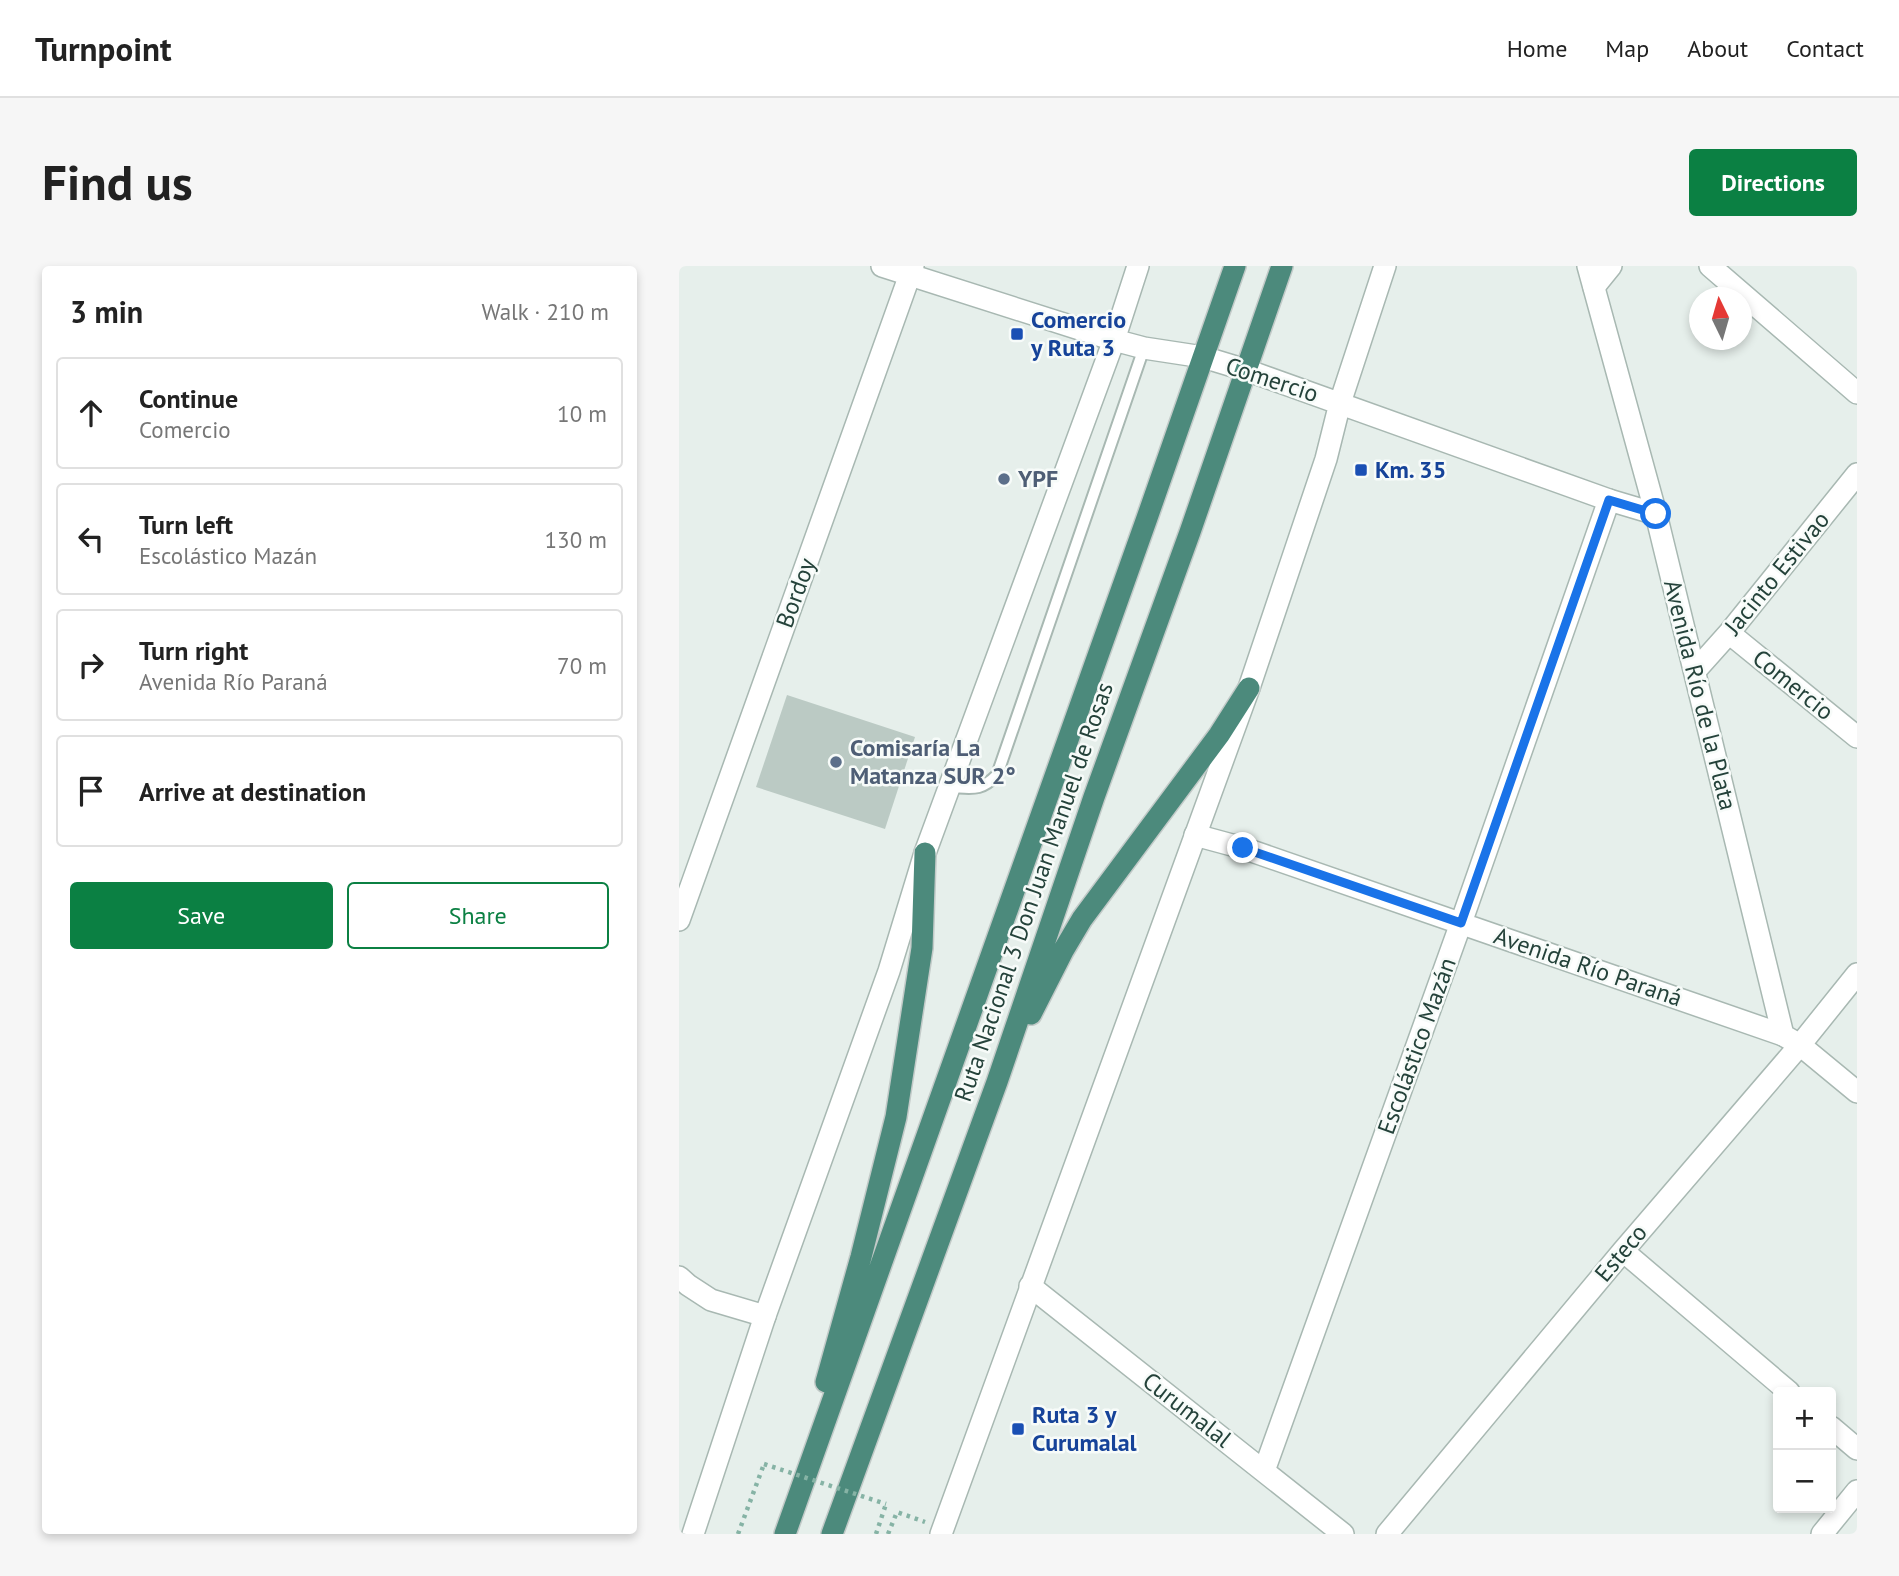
<!DOCTYPE html>
<meta charset="utf-8">
<style>
:root{--surface:#fff;--page:#f6f6f6;--text:#222;--muted:#767676;--line:#e0e0e0;--accent:#0b8043}
body{margin:0;font-family:"PT Sans",sans-serif;background:var(--page);color:var(--text)}
.controls{position:absolute;right:21px;bottom:21px;display:grid;overflow:hidden;border-radius:7px;box-shadow:0 4px 10px #0003}
.controls button{width:63px;height:63px;display:grid;place-items:center;padding:0;border:0;border-bottom:2px solid var(--line);background:var(--surface);color:var(--text);font:35px sans-serif}
.compass{position:absolute;left:1010px;top:21px;width:63px;height:63px;border-radius:50%;background:var(--surface);box-shadow:0 4px 10px #0003;rotate:355deg}
.stop{position:absolute;width:21px;height:21px;margin:-16px;border:5px solid #1a73e8;border-radius:50%;background:#fff}
.stop.end{background:#1a73e8;border-color:#fff;box-shadow:0 2px 7px #0008}
.list{margin:0;padding:0;list-style:none}
h2{display:flex;justify-content:space-between;align-items:center;height:91px;margin:0;padding:0 28px;font-size:30px}
h2 small{font-size:23px;font-weight:400;color:var(--muted)}
.list li{display:grid;grid-template-columns:46px 1fr auto;gap:21px;align-items:center;box-sizing:border-box;height:112px;margin:0 14px 14px;padding:0 14px;border:2px solid var(--line);border-radius:7px}
.list b{display:block;font-size:26px;white-space:nowrap}
.list p{margin:0;font-size:23px;white-space:nowrap;color:var(--muted)}
.list em{font-size:23px;font-style:normal;color:var(--muted)}
.actions{display:flex;gap:14px;padding:21px 28px}
.actions a{flex:1;padding:16px 0;border:2px solid var(--accent);border-radius:7px;text-align:center;font-size:24px;color:var(--accent)}
.actions .main{background:var(--accent);color:#fff}
.icon{flex:none;width:38px;height:38px;fill:none;stroke:currentColor;stroke-width:2;stroke-linecap:round;stroke-linejoin:round}
.map{position:relative;flex:none;width:1178px;height:1268px;overflow:hidden;border-radius:7px}
header{display:flex;align-items:center;gap:42px;box-sizing:border-box;height:98px;padding:0 35px;background:var(--surface);border-bottom:2px solid var(--line)}
header strong{font-size:33px}
nav{display:flex;gap:38px;margin-inline-start:auto;font-size:24px}
.intro{display:flex;align-items:center;justify-content:space-between;box-sizing:border-box;height:168px;padding:0 42px}
h1{margin:0;font-size:49px}
.button{padding:18px 32px;border-radius:7px;background:var(--accent);color:#fff;font-size:24px;font-weight:700}
main{display:flex;gap:42px;padding:0 42px}
aside{flex:1;background:var(--surface);border-radius:7px;box-shadow:0 4px 10px #0003}
.map>svg:first-child{display:block}
.building{fill:#bbcac4}
.lines{fill:none;stroke-linecap:round;stroke-linejoin:round}
.service-casing{stroke:#a8b8b2;stroke-width:14}
.minor-casing{stroke:#a8b8b2;stroke-width:24}
.tertiary-casing{stroke:#a8b8b2;stroke-width:24}
.trunk-casing{stroke:#c2cac8;stroke-width:24}
.path{stroke:#86b3a5;stroke-width:4.5;stroke-dasharray:3.5 5;stroke-linecap:butt}
.service{stroke:#fff;stroke-width:10}
.minor{stroke:#fff;stroke-width:21}
.tertiary{stroke:#fff;stroke-width:21}
.trunk{stroke:#4c8a7c;stroke-width:21}
.path-bridge{stroke:#86b3a5;stroke-width:4.5;stroke-dasharray:3.5 5;stroke-linecap:butt}
.route{stroke:#1a73e8;stroke-width:9}
.transit-dot{fill:#1a4fb4;stroke:#f7fbf9;stroke-width:2.5}
.service-dot{fill:#5c6f8a;stroke:#f7fbf9;stroke-width:2.5}
.labels{text-anchor:middle;stroke-width:5;stroke-linejoin:round;paint-order:stroke}
.transit-label{font-size:24px;font-weight:bold;fill:#164399;stroke:#f7fbf9;text-anchor:start}
.street-label{font-size:24px;fill:#24423a;stroke:#f7fbf9}
.service-label{font-size:24px;font-weight:bold;fill:#4e5e75;stroke:#f7fbf9;text-anchor:start}
</style>
<header>
<strong>Turnpoint</strong>
<nav><a>Home</a><a>Map</a><a>About</a><a>Contact</a></nav>
</header>
<div class="intro"><h1>Find us</h1><a class="button">Directions</a></div>
<main>
<aside>
<h2>3 min<small>Walk · 210 m</small></h2>
<ul class="list">
<li><svg class="icon" aria-label="ahead" viewBox="0 0 24 24"><path d="M12 20V5M6 11l6-6 6 6"/></svg><div><b>Continue</b><p>Comercio</p></div><em>10 m</em></li>
<li><svg class="icon" aria-label="left" viewBox="0 0 24 24"><path d="M17 20v-9H6M10 6l-5 5 5 5"/></svg><div><b>Turn left</b><p>Escolástico Mazán</p></div><em>130 m</em></li>
<li><svg class="icon" aria-label="right" viewBox="0 0 24 24"><path d="M7 20v-9h11M14 6l5 5-5 5"/></svg><div><b>Turn right</b><p>Avenida Río Paraná</p></div><em>70 m</em></li>
<li><svg class="icon" aria-label="arrive" viewBox="0 0 24 24"><path d="M6 21V4h12l-3 4 3 4H6"/></svg><div><b>Arrive at destination</b></div></li>
</ul>
<div class="actions"><a class="main">Save</a><a>Share</a></div>
</aside>
<div class="map">
<svg width="1178" height="1268" viewBox="0 0 1178 1268">
<rect width="100%" height="100%" fill="#e6efeb"/>
<!-- building -->
<path class="building" d="M108,429L236,471L206,563L77,521Z"/>
<g class="lines">
<defs>
<path id="service" d="M271,521C293,522 301,526 318,509L465,82"/>
<path id="minor" d="M1031,0L1178,127
M915,21L932,0
M1050,367L1178,471
M1016,405L1050,367L1178,208
M516,569L564,582L1104,769
M0,654L234,0
M944,985L1110,1126
M0,1011L9,1019L32,1034L86,1050
M351,1020L664,1268
M1152,1161L1178,1183
M585,1205L782,657L930,234
M708,1268L944,985L1121,779L1178,708
M1143,1268L1178,1225"/>
<path id="tertiary" d="M203,0L435,74L465,82L524,91L567,104L930,234L977,248
M909,0L977,248L1104,769L1121,779L1178,826
M14,1268L86,1050L210,705L246,587L435,74L459,0
M262,1268L570,422L647,193L661,137L706,0"/>
<path id="trunk" d="M352,748L384,685L403,653L540,469L570,422
M147,1116L182,991L217,851L243,682L246,587
M106,1268L468,252L556,0
M153,1268L318,816L415,531L511,266L603,0"/>
</defs>
<!-- service casing -->
<use href="#service" class="service-casing"/>
<!-- minor casing -->
<use href="#minor" class="minor-casing"/>
<!-- tertiary casing -->
<use href="#tertiary" class="tertiary-casing"/>
<!-- trunk casing -->
<use href="#trunk" class="trunk-casing"/>
<!-- path -->
<path class="path" d="M59,1268L85,1198
M197,1268L207,1238
M209,1268L218,1246L246,1256"/>
<!-- service -->
<use href="#service" class="service"/>
<!-- minor -->
<use href="#minor" class="minor"/>
<!-- tertiary -->
<use href="#tertiary" class="tertiary"/>
<!-- trunk -->
<use href="#trunk" class="trunk"/>
<!-- path-bridge -->
<path class="path-bridge" d="M85,1198L207,1238"/>
</g>
<g class="lines">
<!-- route -->
<path class="route" d="M564,582L782,657L930,234L977,248"/>
</g>
<!-- markers -->
<g class="transit-dot">
<rect x="331" y="61" width="14" height="14" rx="3.5"/>
<rect x="675" y="197" width="14" height="14" rx="3.5"/>
<rect x="332" y="1156" width="14" height="14" rx="3.5"/>
</g>
<g class="service-dot">
<circle cx="325" cy="213" r="7"/>
<circle cx="157" cy="496" r="7"/>
</g>
<g class="labels">
<!-- transit labels -->
<g class="transit-label">
<text x="352" y="62">Comercio<tspan x="352" dy="28">y Ruta 3</tspan></text>
<text x="696" y="212">Km. 35</text>
<text x="353" y="1157">Ruta 3 y<tspan x="353" dy="28">Curumalal</tspan></text>
</g>
<!-- street labels -->
<g class="street-label">
<text transform="translate(593 114) rotate(18)" y="8">Comercio</text>
<text transform="translate(1098 307) rotate(-51)" y="8">Jacinto Estivao</text>
<text transform="translate(117 327) rotate(-70)" y="8">Bordoy</text>
<text transform="translate(1114 419) rotate(39)" y="8">Comercio</text>
<text transform="translate(1021 429) rotate(76)" y="8">Avenida Río de la Plata</text>
<text transform="translate(355 626) rotate(-71)" y="8">Ruta Nacional 3 Don Juan Manuel de Rosas</text>
<text transform="translate(909 701) rotate(19)" y="8">Avenida Río Paraná</text>
<text transform="translate(738 780) rotate(-70)" y="8">Escolástico Mazán</text>
<text transform="translate(942 987) rotate(-50)" y="8">Esteco</text>
<text transform="translate(508 1144) rotate(38)" y="8">Curumalal</text>
</g>
<!-- service labels -->
<g class="service-label">
<text x="339" y="221">YPF</text>
<text x="171" y="490">Comisaría La<tspan x="171" dy="28">Matanza SUR 2°</tspan></text>
</g>
</g>
</svg>
<div class="controls">
<button>+</button>
<button>−</button>
</div>
<svg class="compass" viewBox="-18 -18 36 36"><path d="M0-13l5 13h-10z" fill="#e53935"/><path d="M0 13l5-13h-10z" fill="#767676"/></svg>
<div class="stop" style="left:977px;top:248px"></div>
<div class="stop end" style="left:564px;top:582px"></div>
</div>
</main>
